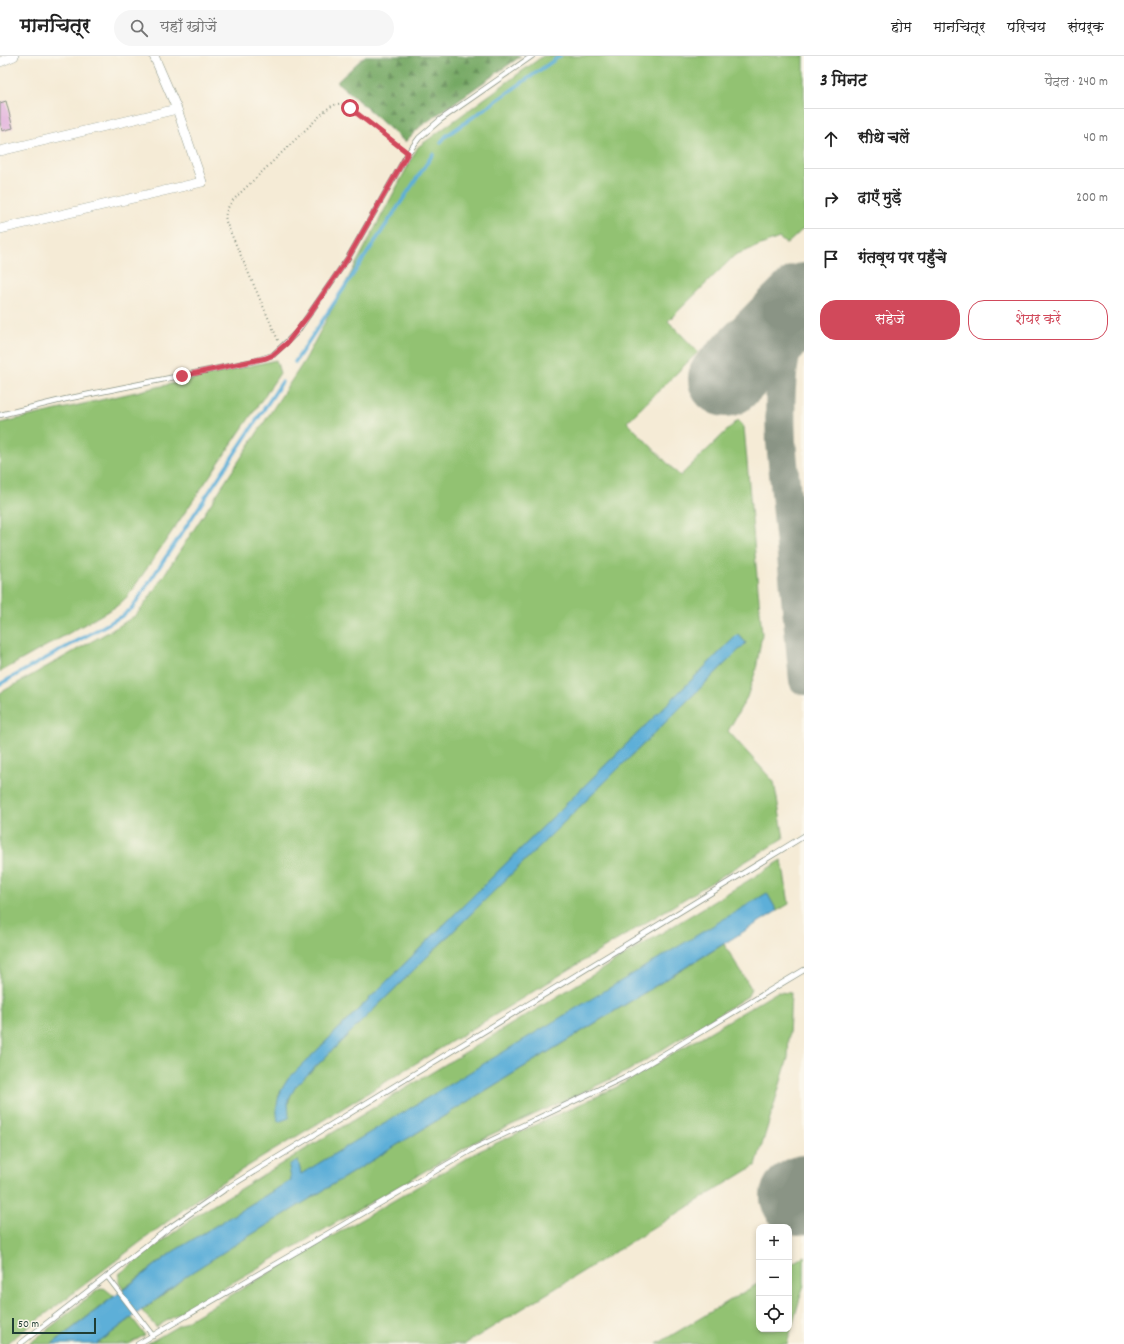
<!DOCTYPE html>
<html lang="hi">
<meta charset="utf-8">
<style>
:root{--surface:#fff;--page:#f6f6f6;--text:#222;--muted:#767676;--line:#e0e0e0;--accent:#d1495b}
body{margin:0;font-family:Dekko,"Playpen Sans Deva",sans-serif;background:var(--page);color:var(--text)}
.controls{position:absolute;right:12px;bottom:12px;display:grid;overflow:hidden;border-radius:8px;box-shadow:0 2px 6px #0003}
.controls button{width:36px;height:36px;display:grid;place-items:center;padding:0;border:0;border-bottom:1px solid var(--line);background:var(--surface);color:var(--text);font:20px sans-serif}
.scale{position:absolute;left:12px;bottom:10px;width:84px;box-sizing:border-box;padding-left:4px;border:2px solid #1f3d34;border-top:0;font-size:11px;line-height:14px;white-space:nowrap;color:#1f3d34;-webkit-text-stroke:3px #fbf7ec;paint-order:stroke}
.stop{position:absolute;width:12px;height:12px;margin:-9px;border:3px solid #d1495b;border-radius:50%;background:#fff}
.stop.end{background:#d1495b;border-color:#fff;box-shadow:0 1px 4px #0008}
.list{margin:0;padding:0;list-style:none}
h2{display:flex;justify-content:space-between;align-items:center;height:52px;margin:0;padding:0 16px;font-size:17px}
h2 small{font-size:13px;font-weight:400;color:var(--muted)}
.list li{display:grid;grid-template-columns:26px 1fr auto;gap:12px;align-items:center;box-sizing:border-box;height:60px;padding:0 16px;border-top:1px solid var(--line)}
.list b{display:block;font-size:15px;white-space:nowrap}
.list em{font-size:13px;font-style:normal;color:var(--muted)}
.actions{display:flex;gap:8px;padding:12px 16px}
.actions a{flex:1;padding:9px 0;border:1px solid var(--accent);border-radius:16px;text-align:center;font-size:14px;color:var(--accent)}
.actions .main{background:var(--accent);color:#fff}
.icon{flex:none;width:22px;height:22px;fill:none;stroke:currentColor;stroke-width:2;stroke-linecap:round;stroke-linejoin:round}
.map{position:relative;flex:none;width:804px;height:1288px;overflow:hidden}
header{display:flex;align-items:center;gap:24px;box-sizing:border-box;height:56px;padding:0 20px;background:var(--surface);border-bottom:1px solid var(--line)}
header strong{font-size:19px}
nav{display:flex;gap:22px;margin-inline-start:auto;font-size:14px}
.search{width:280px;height:36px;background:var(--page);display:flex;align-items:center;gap:10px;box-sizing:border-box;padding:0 14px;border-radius:22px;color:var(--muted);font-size:15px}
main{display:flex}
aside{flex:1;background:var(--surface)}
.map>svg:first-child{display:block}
.green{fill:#92c272;stroke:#588053;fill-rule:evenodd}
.forest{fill:url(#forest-firs);stroke:#4a724c}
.water{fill:#5dafd8;stroke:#3e7686}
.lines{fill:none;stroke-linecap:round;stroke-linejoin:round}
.stream{stroke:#5dafd8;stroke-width:3.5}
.taxiway{stroke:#8a9485;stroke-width:30}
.runway{stroke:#8a9485;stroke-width:76}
.building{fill:#e1b0dc}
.service-casing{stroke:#8a9485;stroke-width:6}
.minor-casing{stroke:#8a9485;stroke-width:10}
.path{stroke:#8a9485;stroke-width:2;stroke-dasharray:1 3;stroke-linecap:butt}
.service{stroke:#fff;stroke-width:4.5}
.minor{stroke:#fff;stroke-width:9}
.route{stroke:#d1495b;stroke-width:5}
</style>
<header>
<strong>मानचित्र</strong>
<div class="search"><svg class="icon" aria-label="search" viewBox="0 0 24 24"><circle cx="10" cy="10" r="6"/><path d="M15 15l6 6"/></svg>यहाँ खोजें</div>
<nav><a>होम</a><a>मानचित्र</a><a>परिचय</a><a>संपर्क</a></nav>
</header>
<main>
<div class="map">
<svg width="804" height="1288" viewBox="0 0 804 1288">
<defs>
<pattern id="forest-firs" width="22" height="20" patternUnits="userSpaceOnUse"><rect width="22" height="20" fill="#75a864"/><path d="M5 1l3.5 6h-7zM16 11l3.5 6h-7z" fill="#5f8a53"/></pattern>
</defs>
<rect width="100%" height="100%" fill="#fbf7ec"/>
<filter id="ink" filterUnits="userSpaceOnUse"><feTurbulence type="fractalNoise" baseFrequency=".025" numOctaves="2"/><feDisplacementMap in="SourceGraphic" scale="8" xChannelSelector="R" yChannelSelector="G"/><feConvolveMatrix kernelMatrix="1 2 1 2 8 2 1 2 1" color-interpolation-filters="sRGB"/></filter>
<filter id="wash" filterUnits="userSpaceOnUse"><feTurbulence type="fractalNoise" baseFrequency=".012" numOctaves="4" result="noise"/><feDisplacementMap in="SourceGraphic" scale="16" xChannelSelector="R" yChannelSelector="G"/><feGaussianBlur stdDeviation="0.9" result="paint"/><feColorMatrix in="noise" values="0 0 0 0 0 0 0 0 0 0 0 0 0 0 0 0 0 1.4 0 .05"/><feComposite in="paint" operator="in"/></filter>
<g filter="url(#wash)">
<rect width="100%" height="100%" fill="#f5ebd6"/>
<!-- green -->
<path class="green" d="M543,0H804V172L787,188L779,182L735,199L668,265L698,296L627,366L680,420L738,364L744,371L762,578L756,614L747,641L728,675L774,726L784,782L209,1134L6,1288H0V637L119,570L136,559L147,545L305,304L418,91ZM738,578L746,587L296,1030L291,1038L287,1052L278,1040L288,1023Z
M276,304L280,317L128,540L117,550L0,616V367Z
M782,804L789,848L777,855L767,838L301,1118L298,1105L291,1124L174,1195L123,1233L119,1227V1218L197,1159Z
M724,888L751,932L748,940L628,1015L475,1086L156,1271L142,1255L189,1218L233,1190Z
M777,936L791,937L788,1002L756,1109L465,1288H147L477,1096L617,1031Z
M804,1200V1228L787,1288H657L759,1227V1273H789V1209Z
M104,1232L114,1240L52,1288H29L98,1234Z
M132,1262L145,1279L129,1288H97Z"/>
<!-- forest -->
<path class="forest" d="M365,0H521L421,70L405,86L337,26Z"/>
<!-- water -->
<path class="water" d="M738,578L746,587L296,1030L288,1044L289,1062L278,1066C275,1048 278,1038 288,1023Z
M767,837L777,855L233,1190L189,1218L97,1288H52L174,1195L291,1124L289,1110L298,1104L301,1118Z"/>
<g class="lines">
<!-- stream -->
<path class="stream" d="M441,86L446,80L560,0
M295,306L433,98
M0,628L122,560L132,552L282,326"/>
<!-- taxiway -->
<path class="taxiway" d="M804,250C779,289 779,341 781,386L804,624"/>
<!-- runway -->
<path class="runway" d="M726,323L804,245
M798,1141L804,1137"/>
</g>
<g id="blocks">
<!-- building -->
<path class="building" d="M6,45L13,72L2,75L0,66V47Z"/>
</g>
</g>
<g filter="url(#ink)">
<use href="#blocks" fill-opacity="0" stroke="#8a9485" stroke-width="1"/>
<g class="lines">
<defs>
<path id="service" d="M0,359L66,343L254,305L273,299L297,276L348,202L408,97L419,82L440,64L532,0
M107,1220L153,1280
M20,1288L169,1172L224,1134L804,780
M138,1288L475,1092L629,1019L804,914"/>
<path id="minor" d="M0,6L14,0
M0,95L177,53
M0,173L202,126L177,53L154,0"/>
</defs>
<!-- service casing -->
<use href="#service" class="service-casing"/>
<!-- minor casing -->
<use href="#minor" class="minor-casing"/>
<!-- path -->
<path class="path" d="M278,284L226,166C224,157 228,151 233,144L327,53C333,49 337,47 345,48L402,93"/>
<!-- service -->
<use href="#service" class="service"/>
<!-- minor -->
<use href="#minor" class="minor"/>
</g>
</g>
<g class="lines" filter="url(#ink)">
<!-- route -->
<path class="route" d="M182,320L266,302L273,299L287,287L308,260L348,202L408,97L350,52"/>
</g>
</svg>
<div class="controls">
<button>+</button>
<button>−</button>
<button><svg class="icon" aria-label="locate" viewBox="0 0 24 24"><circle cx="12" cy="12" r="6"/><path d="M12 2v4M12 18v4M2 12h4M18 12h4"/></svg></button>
</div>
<div class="scale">50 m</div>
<div class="stop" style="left:350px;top:52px"></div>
<div class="stop end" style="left:182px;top:320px"></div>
</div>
<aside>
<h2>3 मिनट<small>पैदल · 240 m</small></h2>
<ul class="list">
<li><svg class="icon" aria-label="ahead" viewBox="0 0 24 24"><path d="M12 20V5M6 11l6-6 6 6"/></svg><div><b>सीधे चलें</b></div><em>40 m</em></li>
<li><svg class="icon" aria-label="right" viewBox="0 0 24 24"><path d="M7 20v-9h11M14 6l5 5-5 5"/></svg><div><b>दाएँ मुड़ें</b></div><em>200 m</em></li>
<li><svg class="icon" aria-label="arrive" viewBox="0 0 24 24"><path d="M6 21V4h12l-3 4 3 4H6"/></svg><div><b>गंतव्य पर पहुँचे</b></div></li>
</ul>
<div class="actions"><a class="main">सहेजें</a><a>शेयर करें</a></div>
</aside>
</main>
